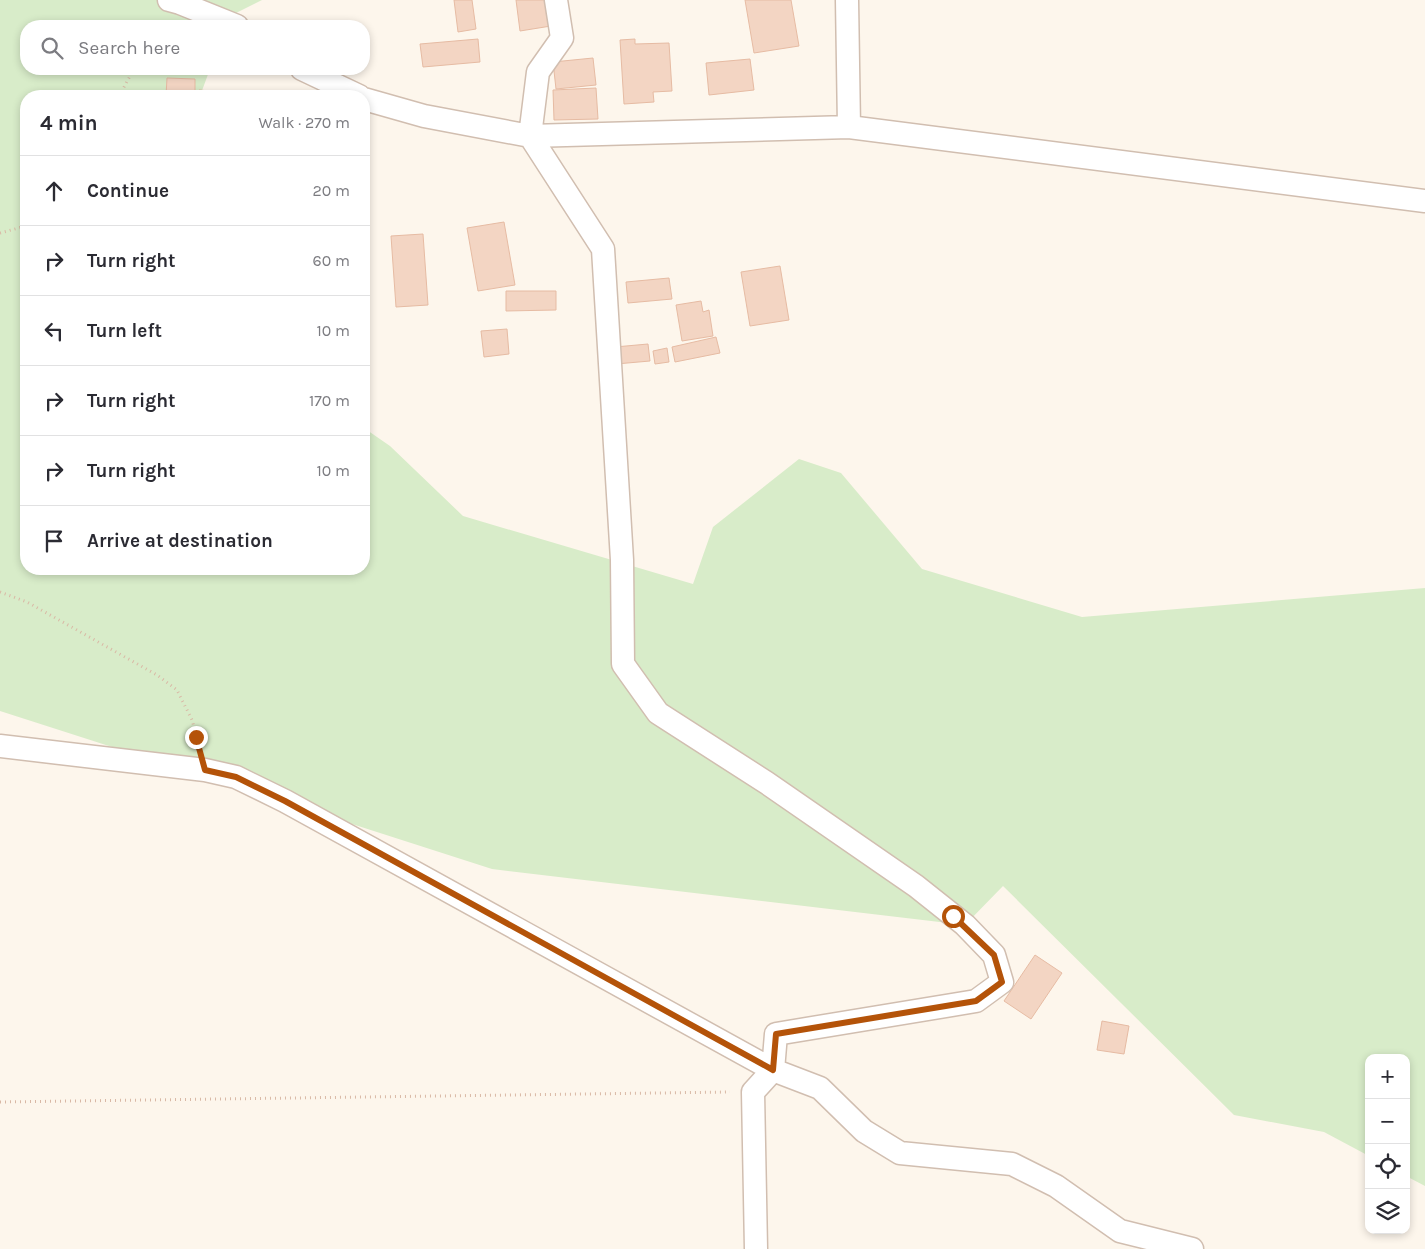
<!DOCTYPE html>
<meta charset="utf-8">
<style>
:root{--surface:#fff;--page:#f7f7f7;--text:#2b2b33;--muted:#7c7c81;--line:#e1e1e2}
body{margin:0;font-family:Karla,sans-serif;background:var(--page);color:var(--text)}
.controls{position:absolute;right:15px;bottom:15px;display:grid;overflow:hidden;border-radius:10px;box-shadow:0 2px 8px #0003}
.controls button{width:45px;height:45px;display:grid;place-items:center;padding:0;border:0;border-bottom:1px solid var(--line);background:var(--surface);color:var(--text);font:25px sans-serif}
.stop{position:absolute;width:15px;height:15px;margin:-11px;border:4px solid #b45309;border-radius:50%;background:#fff}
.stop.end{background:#b45309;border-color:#fff;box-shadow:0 1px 5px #0008}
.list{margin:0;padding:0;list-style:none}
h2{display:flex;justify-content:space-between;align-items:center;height:65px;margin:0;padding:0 20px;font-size:21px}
h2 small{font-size:16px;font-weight:400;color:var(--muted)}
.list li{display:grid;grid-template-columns:32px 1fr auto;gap:15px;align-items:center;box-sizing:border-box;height:70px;padding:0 20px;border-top:1px solid var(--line)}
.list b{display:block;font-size:19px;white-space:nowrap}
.list em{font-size:16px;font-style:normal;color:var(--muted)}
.icon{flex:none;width:28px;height:28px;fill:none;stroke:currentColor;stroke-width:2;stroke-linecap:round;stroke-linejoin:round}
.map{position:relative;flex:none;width:1425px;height:1249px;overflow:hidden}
.search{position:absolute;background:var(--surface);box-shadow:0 2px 8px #0003;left:20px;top:20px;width:350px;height:55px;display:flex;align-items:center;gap:12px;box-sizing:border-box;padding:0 18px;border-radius:20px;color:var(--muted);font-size:19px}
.panel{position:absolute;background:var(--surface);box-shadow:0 2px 8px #0003;left:20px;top:90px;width:350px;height:485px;border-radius:20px}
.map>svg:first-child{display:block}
.green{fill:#d8ecc9}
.building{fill:#f3d5c3;stroke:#e6bba3}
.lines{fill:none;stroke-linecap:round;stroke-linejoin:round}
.street-casing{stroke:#d1beb0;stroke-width:25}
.path{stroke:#d9b8a5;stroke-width:3;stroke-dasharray:1 4;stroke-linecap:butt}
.street{stroke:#fff;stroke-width:22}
.route{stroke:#b45309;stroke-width:6}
</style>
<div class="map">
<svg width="1425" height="1249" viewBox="0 0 1425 1249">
<rect width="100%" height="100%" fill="#fdf6ec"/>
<!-- green -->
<path class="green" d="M0,0H262L230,16L227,26H26V69H210L200,96H26V569H364V428L390,446L463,516L693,584L713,527L799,459L841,473L922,569L1082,617L1425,588V1186L1406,1176V1058H1369V1156L1324,1132L1234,1115L1003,886L965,925L492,869L0,711Z"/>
<!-- building -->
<path class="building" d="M454,0H472L476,29L458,32Z
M516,0H547L551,26L520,31Z
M745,0H791L799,46L754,53Z
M478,39L480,62L423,67L420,44Z
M635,39V44L669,43L672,91L653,92L654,102L624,104L620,40Z
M593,58L596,85L556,89L553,62Z
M750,59L754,90L709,95L706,63Z
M167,78L195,79V96H166Z
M596,88L598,119L554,120L553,90Z
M199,90L260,96H199Z
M504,222L515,285L478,291L467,228Z
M423,234L428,305L396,307L391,236Z
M780,266L789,320L750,326L741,272Z
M669,278L672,299L628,303L626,282Z
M506,291H556V310L506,311Z
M701,301L703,312L709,310L713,336L682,341L676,305Z
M507,329L509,354L484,357L481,331Z
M716,337L720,353L675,362L672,347Z
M648,344L650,361L616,364L615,347Z
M667,348L669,362L655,364L653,351Z
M1035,955L1062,973L1031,1019L1004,1001Z
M1102,1021L1129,1026L1124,1054L1097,1050Z"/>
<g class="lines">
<defs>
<path id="street" d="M169,0L180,3L237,26
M847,0L849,127
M302,69L359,96
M364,99L424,116L530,136L849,127L1425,201
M0,746L205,770L236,777L285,801L773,1070L776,1034L976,1001L1002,982L994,955L965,925L916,886L767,783L658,713L623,664L622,560L603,249L530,136L538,72L562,38L556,0
M756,1249L753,1092L773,1070L820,1088L864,1131L900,1153L1012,1164L1056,1186L1120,1231L1192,1249"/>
</defs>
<!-- street casing -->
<use href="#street" class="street-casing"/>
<!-- path -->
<path class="path" d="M119,96L134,69
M0,233L26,226
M0,592L27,602L157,675L177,690L192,720L199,744
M0,1102L730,1092"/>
<!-- street -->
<use href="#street" class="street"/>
</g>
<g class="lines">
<!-- route -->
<path class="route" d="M196,737L205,770L236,777L285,801L773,1070L776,1034L976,1001L1002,982L994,955L953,916"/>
</g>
</svg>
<div class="controls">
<button>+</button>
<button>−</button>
<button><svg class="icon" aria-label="locate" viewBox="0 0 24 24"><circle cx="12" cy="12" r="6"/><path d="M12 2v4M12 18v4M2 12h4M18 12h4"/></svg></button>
<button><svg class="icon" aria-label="layers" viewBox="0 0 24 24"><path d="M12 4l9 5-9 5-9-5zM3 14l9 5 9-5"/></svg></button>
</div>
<div class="stop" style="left:953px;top:916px"></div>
<div class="stop end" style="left:196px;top:737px"></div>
<div class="search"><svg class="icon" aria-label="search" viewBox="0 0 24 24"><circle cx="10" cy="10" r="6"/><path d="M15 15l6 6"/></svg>Search here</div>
<section class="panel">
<h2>4 min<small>Walk · 270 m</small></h2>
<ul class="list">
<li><svg class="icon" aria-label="ahead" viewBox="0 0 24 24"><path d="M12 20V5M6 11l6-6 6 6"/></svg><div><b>Continue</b></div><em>20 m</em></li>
<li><svg class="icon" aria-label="right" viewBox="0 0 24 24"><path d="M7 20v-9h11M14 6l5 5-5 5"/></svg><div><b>Turn right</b></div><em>60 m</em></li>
<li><svg class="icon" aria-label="left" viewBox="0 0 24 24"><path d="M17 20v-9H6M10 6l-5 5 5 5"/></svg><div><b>Turn left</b></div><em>10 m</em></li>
<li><svg class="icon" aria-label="right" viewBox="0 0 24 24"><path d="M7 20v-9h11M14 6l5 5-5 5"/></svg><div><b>Turn right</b></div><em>170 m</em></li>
<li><svg class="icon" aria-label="right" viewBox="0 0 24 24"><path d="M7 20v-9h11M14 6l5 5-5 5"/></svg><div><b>Turn right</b></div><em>10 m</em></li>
<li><svg class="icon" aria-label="arrive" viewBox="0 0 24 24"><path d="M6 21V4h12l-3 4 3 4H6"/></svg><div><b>Arrive at destination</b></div></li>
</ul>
</section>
</div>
